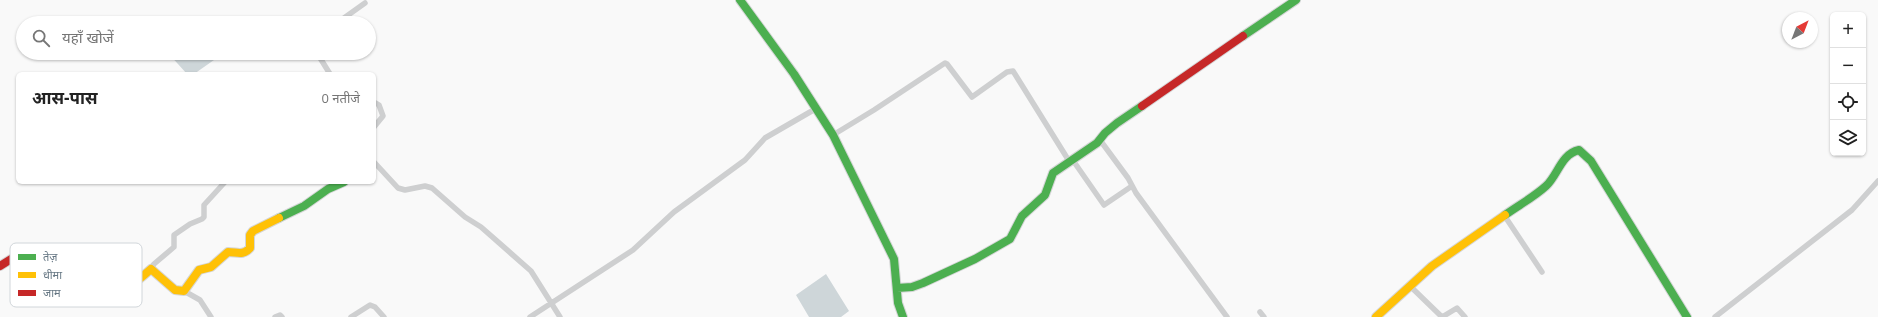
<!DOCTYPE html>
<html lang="hi">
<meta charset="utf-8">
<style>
:root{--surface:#fff;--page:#f2f2f2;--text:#222;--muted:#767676;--line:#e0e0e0}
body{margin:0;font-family:"Open Sans","Noto Sans Devanagari",sans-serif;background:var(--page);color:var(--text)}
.controls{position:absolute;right:12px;top:12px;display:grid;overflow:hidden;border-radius:6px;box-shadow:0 1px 3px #0004}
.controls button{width:36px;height:36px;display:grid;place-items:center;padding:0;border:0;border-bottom:1px solid var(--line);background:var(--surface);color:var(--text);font:20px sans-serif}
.compass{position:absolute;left:1782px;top:12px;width:36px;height:36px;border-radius:50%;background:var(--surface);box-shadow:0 1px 3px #0004;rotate:42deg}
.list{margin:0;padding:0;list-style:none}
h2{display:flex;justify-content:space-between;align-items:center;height:52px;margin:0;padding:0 16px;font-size:17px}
h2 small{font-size:13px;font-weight:400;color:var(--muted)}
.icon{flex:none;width:22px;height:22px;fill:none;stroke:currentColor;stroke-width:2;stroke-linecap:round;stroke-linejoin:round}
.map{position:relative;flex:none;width:1878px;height:317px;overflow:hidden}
.search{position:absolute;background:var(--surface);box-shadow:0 1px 3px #0004;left:16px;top:16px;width:360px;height:44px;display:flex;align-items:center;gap:10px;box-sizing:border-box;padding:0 14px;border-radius:22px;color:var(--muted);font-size:15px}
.panel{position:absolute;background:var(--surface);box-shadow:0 1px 3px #0004;left:16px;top:72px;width:360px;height:112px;border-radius:6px}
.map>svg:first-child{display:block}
.water{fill:#ced6d9}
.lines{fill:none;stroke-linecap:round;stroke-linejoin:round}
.fast-casing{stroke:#d5d6d7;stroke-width:10}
.slow-casing{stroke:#d5d6d7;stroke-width:10}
.jam-casing{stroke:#d5d6d7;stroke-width:10}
.street{stroke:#cecfd0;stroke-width:5.5}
.fast{stroke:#4caf50;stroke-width:8}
.slow{stroke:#ffc107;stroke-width:8}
.jam{stroke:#c62828;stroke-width:8}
.key{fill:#fff;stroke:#d1d6da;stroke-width:1}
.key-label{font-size:11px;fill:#657683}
</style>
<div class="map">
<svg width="1878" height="317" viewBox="0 0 1878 317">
<rect width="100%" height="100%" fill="#f9f9f9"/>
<!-- water -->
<path class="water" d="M168,53H224L194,74H187Z
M826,274L849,311L841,317H809L796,295Z"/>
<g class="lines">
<defs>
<path id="fast" d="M740,0L794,74L833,135L894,259L898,303L903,317
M1243,36L1296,0
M1505,215C1519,205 1534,197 1546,186C1558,175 1561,154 1579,150L1591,161L1687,317
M279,218L304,206L328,189L344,182
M897,288L912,287L923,283L975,259L1010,239L1022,216L1045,195L1053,173L1097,143L1105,133L1117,123L1142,106"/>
<path id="slow" d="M91,276L96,274C128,288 124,293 151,269L175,290L184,291L199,270L211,267L228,252C237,252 243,256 250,248V235L253,231L279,218
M1376,317L1432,266L1505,215"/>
<path id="jam" d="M1142,106L1243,36
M0,266L27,249L32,248L38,250L68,282H75L91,276"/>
</defs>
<!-- fast casing -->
<use href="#fast" class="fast-casing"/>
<!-- slow casing -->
<use href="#slow" class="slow-casing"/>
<!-- jam casing -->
<use href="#jam" class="jam-casing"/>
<!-- street -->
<path class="street" d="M337,23L365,3
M317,53L330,74
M374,102L379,105L383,116L374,127
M833,135L874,110L945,63L947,64L972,97L1007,72L1013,71L1069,161
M1100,140L1128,178L1136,193L1227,317
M1072,159L1104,205L1132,186
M374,162L398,188L405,190L425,186L432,188L465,217L481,227L531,271L560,317
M1504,215L1542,272
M151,269L154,264L174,247V235L190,224L202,219L204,217V205L225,182
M1410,286L1442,317
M184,291L200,300L211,317
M1260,312L1264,317
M275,317L280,315L282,317
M351,317L370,305L375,307L384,317
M530,317L633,250L674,212L745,160L765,138L817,108
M1442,317L1457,308L1465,317
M1715,317L1852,210L1878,181"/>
<!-- fast -->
<use href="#fast" class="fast"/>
<!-- slow -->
<use href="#slow" class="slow"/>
<!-- jam -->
<use href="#jam" class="jam"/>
</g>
<!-- legend -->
<rect x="10" y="243" width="132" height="64" rx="6" class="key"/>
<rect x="18" y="254" width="18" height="6" fill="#4caf50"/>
<rect x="18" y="272" width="18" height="6" fill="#ffc107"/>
<rect x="18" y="290" width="18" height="6" fill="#c62828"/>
<g class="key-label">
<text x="43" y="261">तेज़</text>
<text x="43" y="279">धीमा</text>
<text x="43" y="297">जाम</text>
</g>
</svg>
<div class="controls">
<button>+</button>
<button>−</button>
<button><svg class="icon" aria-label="locate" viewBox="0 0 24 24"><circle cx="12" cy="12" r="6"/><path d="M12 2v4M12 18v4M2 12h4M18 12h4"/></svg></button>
<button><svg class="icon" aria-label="layers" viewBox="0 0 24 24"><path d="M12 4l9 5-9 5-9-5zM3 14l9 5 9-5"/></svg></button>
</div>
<svg class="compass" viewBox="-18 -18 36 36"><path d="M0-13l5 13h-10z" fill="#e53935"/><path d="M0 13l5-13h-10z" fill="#767676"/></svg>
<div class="search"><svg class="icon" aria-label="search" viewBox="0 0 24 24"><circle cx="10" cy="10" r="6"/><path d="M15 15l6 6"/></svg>यहाँ खोजें</div>
<section class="panel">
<h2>आस-पास<small>0 नतीजे</small></h2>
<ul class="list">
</ul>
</section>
</div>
